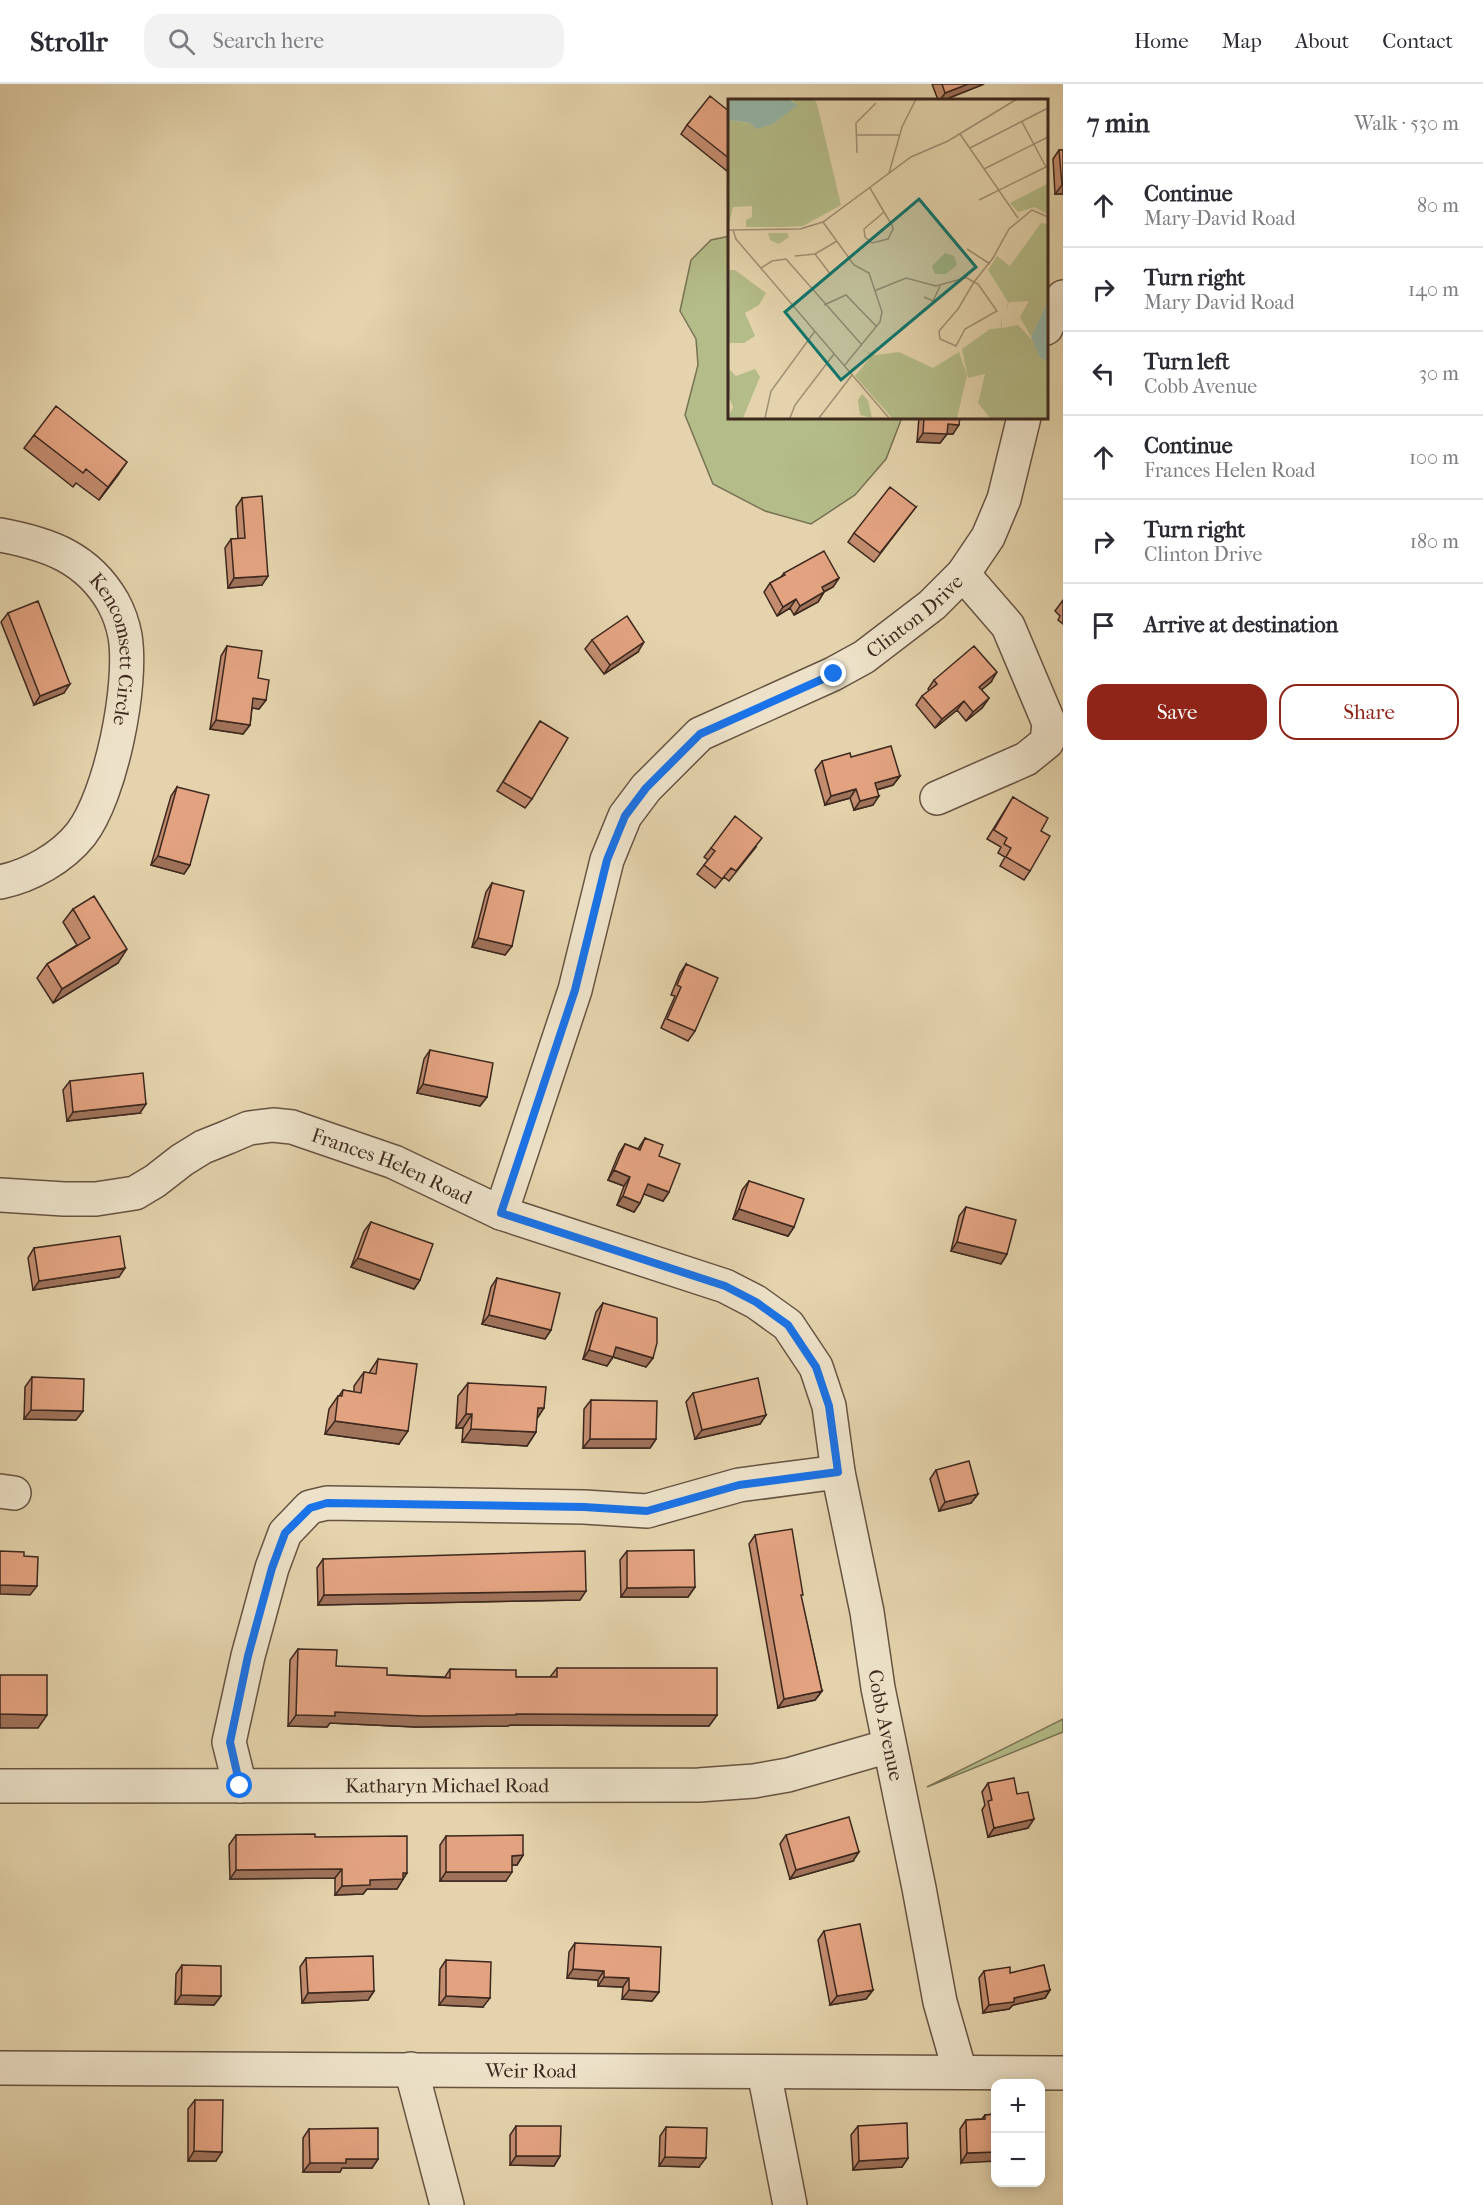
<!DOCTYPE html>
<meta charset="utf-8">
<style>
:root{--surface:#fff;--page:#f2f2f3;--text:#2b2b33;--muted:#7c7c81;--line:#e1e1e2;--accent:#8f2418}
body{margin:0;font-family:"IM FELL French Canon",serif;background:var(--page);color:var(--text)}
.controls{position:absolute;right:18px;bottom:18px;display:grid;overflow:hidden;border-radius:12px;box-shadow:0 3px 15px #0003}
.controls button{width:54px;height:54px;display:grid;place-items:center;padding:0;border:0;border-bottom:2px solid var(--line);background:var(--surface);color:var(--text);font:30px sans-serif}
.stop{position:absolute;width:18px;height:18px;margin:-14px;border:4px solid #1a73e8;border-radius:50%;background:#fff}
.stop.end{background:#1a73e8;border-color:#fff;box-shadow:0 2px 6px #0008}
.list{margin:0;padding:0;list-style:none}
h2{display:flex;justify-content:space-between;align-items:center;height:78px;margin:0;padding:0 24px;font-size:26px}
h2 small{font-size:20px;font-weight:400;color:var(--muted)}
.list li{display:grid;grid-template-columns:39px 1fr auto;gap:18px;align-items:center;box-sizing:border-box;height:84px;padding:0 24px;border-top:2px solid var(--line)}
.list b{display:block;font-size:22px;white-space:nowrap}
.list p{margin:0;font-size:20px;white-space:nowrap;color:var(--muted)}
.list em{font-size:20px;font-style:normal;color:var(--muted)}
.actions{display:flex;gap:12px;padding:18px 24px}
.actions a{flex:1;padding:14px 0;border:2px solid var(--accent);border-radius:18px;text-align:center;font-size:21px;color:var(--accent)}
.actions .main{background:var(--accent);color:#fff}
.icon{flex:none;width:33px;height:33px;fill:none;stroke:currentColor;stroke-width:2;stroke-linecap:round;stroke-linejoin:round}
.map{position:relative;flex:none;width:1063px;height:2121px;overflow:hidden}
header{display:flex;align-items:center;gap:36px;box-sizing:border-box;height:84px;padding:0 30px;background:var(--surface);border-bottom:2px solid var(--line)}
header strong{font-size:28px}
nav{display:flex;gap:33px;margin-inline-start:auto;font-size:21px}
.search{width:420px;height:54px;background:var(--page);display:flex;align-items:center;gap:15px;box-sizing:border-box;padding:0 21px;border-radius:18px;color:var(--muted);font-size:22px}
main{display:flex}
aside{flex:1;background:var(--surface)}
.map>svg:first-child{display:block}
.green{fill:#b4bc89;stroke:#787254;stroke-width:1.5}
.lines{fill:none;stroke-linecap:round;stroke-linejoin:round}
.minor-casing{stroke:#675342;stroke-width:36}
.minor{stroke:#ede2c9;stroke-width:33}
.wall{fill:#c38c6f;stroke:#3d281e;stroke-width:1.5}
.shaded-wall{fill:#9f725a;stroke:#3d281e;stroke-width:1.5}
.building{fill:#e3a381;stroke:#3d281e;stroke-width:1.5}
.route{stroke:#1a73e8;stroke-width:8}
.labels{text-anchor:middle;stroke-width:4.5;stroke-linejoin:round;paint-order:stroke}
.street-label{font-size:20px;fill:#3d281e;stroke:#ede2c9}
.inset-road{fill:none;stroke:#a18f73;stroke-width:1.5}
.view{fill:#0f766e;fill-opacity:0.15;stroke:#0f766e;stroke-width:3}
.inset-edge{fill:none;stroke:#3d281e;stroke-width:3}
</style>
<header>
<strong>Strollr</strong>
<div class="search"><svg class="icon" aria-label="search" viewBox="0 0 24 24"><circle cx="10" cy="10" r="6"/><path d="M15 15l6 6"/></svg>Search here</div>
<nav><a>Home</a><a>Map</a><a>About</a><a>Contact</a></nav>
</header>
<main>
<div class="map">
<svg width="1063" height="2121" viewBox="0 0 1063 2121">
<rect width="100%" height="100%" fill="#e4d3ac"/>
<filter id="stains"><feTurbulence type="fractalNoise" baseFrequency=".00333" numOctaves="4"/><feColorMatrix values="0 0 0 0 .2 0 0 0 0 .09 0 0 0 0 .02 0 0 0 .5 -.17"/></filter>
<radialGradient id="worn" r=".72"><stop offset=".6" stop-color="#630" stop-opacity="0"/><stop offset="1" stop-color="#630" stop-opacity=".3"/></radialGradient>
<!-- green -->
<path class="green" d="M730,152V333H900L901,336L886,375L855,411L811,440L765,427L713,400L685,331L698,281L696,255L680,227L691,176L711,156Z
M1063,1635V1648L927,1703Z"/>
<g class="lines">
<defs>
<g id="minor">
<path d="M1046,244L1055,224L1063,213"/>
<path id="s1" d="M0,451C48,460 87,473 113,518C119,529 123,541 125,552C133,601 111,711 81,750C62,774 30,792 0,798"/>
<path d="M937,714L1026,675L1047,658L1049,639L1008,542L963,490"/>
<path id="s2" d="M0,1111L64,1115H96L135,1109L155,1097L182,1076L203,1063L228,1053L249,1044L273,1041L292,1043L394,1078L501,1129L725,1202L756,1218L788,1241L816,1283L829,1322L838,1388L867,1528L878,1604L919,1804L940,1918L960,1988"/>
<path id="s3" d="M501,1129L575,906L607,776L625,732L646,704L700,650L833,590L864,573L932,521L963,490L988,453L1004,415L1024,333"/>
<path d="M0,1407L14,1409"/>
<path id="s4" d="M0,1702L699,1701L754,1697L788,1691L889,1662"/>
<path d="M240,1702L229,1658L248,1572L272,1484L285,1449L310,1423L327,1419L584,1423L647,1427L739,1401L838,1388"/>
<path id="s5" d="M0,1984L1063,1989"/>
<path d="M411,1985L447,2121"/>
<path d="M764,1988L790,2121"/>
</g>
</defs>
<!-- minor casing -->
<use href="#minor" class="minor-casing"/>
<!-- minor -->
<use href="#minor" class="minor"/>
</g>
<!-- wall -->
<path class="wall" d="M932,0H984L944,16H938Z
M730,28V84L727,87L681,50L687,41Z
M1059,66H1063V110H1055L1053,75Z
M919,333H960L953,350H947L940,359L917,358Z
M34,351L118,391L99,416L76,399L73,403L24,364Z
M242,414L262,501L228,504L225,464L231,455H238L236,423Z
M916,423L874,478L848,458L854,449Z
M784,489L839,494L833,503L824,508L818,518L794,531L790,524L777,532L764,508L770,499L781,493Z
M1063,516V540L1058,536L1060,532L1055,527Z
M8,529L64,609L34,621L1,538Z
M592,556L638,568L604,590L585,565Z
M227,562L258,594L266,616L259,625L252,624L250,641L243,650L210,645L221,572Z
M934,596L991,598L981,606L989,614L982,624L966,637L957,626L935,644L916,621L922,612L929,607L928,605Z
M540,637L532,715L525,724L497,707Z
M851,673L900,692L893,701L877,706L873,721L854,726L850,714L825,721L815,686L822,677Z
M177,703L190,781L184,790L151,781L171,712Z
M1013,713L1041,747L1030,787L1024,796L1000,782L1005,773L998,769L1001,763L987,755Z
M756,763L729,797L724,793L715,804L697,790L708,776L704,773L711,764Z
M492,799L512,862L505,871L472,863L486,808Z
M73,825L118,879L53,919L37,894L47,880L77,861L63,838Z
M686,880L695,947L688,957L661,944L675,912L671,911L680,889Z
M430,966L487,1013L480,1022L417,1009L424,975Z
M70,997L140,1029L67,1037L63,1006Z
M645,1054L659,1072L669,1108L663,1117L644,1110L640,1119L634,1128L617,1121L624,1102L608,1096L619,1069L625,1060L638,1065Z
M749,1097L794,1143L788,1152L733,1135L742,1106Z
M966,1123L1007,1170L1001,1180L951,1167L959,1132Z
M371,1138L420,1196L414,1205L351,1183L364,1147Z
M34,1164L119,1193L33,1206L28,1174Z
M497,1194L551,1246L545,1255L482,1240L491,1203Z
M603,1219L653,1274L646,1283L613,1273L607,1282L583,1275L596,1228Z
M378,1275L399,1360L325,1350L329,1325L338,1312H339L343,1306L354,1308V1302L364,1288L369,1289Z
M32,1293L83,1327L76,1336L24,1335L25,1303Z
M468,1299L536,1348L527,1362L462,1358L463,1344H456L458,1312Z
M693,1309L766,1331L760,1340L695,1355L686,1318Z
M591,1316L656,1355L650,1364H583L584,1325Z
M936,1386L978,1410L971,1419L939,1427L930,1395Z
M755,1451L801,1513L822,1607L815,1616L778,1624L749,1460Z
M627,1467L695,1503L688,1513H621L620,1476Z
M323,1475L580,1516L318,1521L317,1484Z
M298,1565L336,1582L387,1591L445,1593L450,1585L516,1593H550L557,1584L717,1631L709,1642L510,1641L508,1642L416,1643L330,1639L327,1643L288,1642L290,1576Z
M988,1699L1028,1744L988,1753L982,1726L985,1721L982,1708Z
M236,1751L315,1753L403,1794L397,1805H367L363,1810L335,1811V1794L230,1795L229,1761Z
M786,1751L853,1777L790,1795L780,1760Z
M446,1752L523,1771L517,1781H512L506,1797H440V1761Z
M824,1847L873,1906L866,1915L830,1921L818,1856Z
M575,1859L659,1908L652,1917L622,1915L623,1903L598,1902V1896L567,1894L569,1868Z
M306,1874L374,1907L368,1916L302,1919L300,1883Z
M446,1876L483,1923L439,1921L440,1885Z
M182,1881L221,1912L214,1921L175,1920L176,1890Z
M984,1887L1050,1906L1045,1914L1013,1921L1009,1925L983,1929L979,1894Z
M195,2016L216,2077H188V2025Z
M996,2030L961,2079L960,2045L966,2036L982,2035L985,2031Z
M516,2042L560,2072L554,2082L510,2081V2051Z
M858,2042L908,2074L902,2083L853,2086L851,2051Z
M666,2043L699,2083L659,2082L660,2052Z
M309,2045L378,2075L372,2084H342L340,2088H303V2054Z"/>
<!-- shaded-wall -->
<path class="shaded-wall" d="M968,0H984L944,16H940L945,9Z
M1062,101H1063V110H1055Z
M948,340L959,341L953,350H947L940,359L917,358L923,349Z
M127,378L118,391L99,416L108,403Z
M268,492L262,501L228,504L234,494Z
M839,494L833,503L815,512L822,503Z
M824,508L818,518L794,531L800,522Z
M796,515L790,524L777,532L783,523Z
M644,558L638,568L604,590L610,581Z
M997,588L991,598L973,613L979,603Z
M70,600L64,609L34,621L40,612Z
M253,614L266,616L259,625L247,623Z
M989,614L982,624L966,637L973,628Z
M964,617L957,626L935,644L942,635Z
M216,636L250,641L243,650L210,645Z
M900,692L893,701L869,708L875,699Z
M856,705L850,714L825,721L831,712Z
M879,712L873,721L854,726L860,717Z
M158,772L190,781L184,790L151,781Z
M478,854L512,862L505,871L472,863Z
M127,865L118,879L53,919L62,905Z
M423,1000L487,1013L480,1022L417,1009Z
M146,1020L140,1029L67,1037L73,1028Z
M614,1086L630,1093L624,1102L608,1096Z
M648,1100L669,1108L663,1117L641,1109Z
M623,1112L640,1119L634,1128L617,1121Z
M739,1125L794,1143L788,1152L733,1135Z
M957,1158L1007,1170L1001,1180L951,1167Z
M358,1174L420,1196L414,1205L351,1183Z
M125,1184L119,1193L33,1206L39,1197Z
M489,1231L551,1246L545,1255L482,1240Z
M616,1263L653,1274L646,1283L613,1273L607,1282L583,1275L589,1266Z
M538,1324H544L535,1338Z
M31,1326L83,1327L76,1336L24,1335Z
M466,1330H472L463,1344H456Z
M766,1331L760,1340L695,1355L702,1346Z
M335,1337L408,1347L399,1360L325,1350Z
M471,1345L536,1348L527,1362L462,1358Z
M590,1355H656L650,1364H583Z
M978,1410L971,1419L939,1427L945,1418Z
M0,1501L37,1502L30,1511L0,1510Z
M695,1503L688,1513H621L627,1504Z
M586,1507L580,1516L318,1521L324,1511Z
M822,1607L815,1616L778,1624L784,1615Z
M335,1628L516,1630L717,1631L709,1642L510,1641L508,1642L416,1643L330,1639L327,1643L288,1642L296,1631Z
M0,1630L47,1631L38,1644H0Z
M1034,1735L1028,1744L988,1753L994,1744Z
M859,1768L853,1777L790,1795L796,1786Z
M523,1771L517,1781H506L512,1772Z
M342,1785L335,1794L230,1795L236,1786Z
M446,1788H512L506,1797H440Z
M403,1789H407L397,1805H367L363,1810L335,1811L342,1802Z
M573,1885L604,1887L598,1896L567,1894Z
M604,1893L629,1894L623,1903L598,1902Z
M629,1906L659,1908L652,1917L622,1915Z
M873,1906L866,1915L830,1921L837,1912Z
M1050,1906L1045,1914L1013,1921L1009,1925L983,1929L989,1921L1014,1914Z
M374,1907L368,1916L302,1919L308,1909Z
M181,1911L221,1912L214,1921L175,1920Z
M446,1912L490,1914L483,1923L439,1921Z
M194,2067L222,2068L216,2077H188Z
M996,2068V2077L961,2079L967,2069Z
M516,2072H560L554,2082L510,2081Z
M665,2073L706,2074L699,2083L659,2082Z
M908,2074L902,2083L853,2086L859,2077Z
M346,2075H378L372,2084H342L340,2088H303L310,2079Z"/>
<!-- building -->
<path class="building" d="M942,0H968L945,9Z
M710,12L730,28V75L687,41Z
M1059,66H1063V101H1062Z
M56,322L127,378L108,403L86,385L83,389L34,351Z
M924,333H960L959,341L948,340L947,350L923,349Z
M890,403L916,423L880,469L854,449Z
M262,412L268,492L234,494L231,455L245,454L242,414Z
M824,467L839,494L822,503L824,508L800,522L796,515L783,523L770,499L785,491L784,489Z
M38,517L70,600L40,612L8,529Z
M627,532L644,558L610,581L592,556Z
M227,562L262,567L258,594L269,596L266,616L253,614L250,641L216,636Z
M974,562L997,588L979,603L989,614L973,628L964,617L942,635L922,612L937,600L934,596Z
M540,637L568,654L532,715L503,698Z
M891,662L900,692L875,699L879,712L860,717L856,705L831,712L822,677L850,669L851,673Z
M177,703L209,711L190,781L158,772Z
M1013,713L1048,734L1041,747L1050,752L1030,787L1006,773L1011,764L1004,760L1007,754L994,746Z
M735,732L762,754L736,787L731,784L722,795L704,781L715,767L711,764Z
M492,799L524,807L512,862L478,854Z
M94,812L127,865L62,905L47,880L90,854L73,825Z
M686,880L718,894L695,947L667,935L681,903L677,901Z
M430,966L493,979L487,1013L423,1000Z
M143,989L146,1020L73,1028L70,997Z
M645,1054L663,1061L659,1072L680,1080L669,1108L648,1100L640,1119L623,1112L630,1093L614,1086L625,1060L640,1066Z
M749,1097L804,1115L794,1143L739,1125Z
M966,1123L1016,1136L1007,1170L957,1158Z
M371,1138L433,1160L420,1196L358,1174Z
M120,1152L125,1184L39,1197L34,1164Z
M497,1194L560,1209L551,1246L489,1231Z
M603,1219L657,1234V1259L653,1274L616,1263L613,1273L589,1266Z
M378,1275L417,1280L408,1347L335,1337L338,1312H342L343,1306L361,1309L364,1288L376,1290Z
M32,1293L84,1295L83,1327L31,1326Z
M758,1294L766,1331L702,1346L693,1309Z
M468,1299L546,1303L544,1324H538L536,1348L471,1345L472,1330H466Z
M591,1316L657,1317L656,1355H590Z
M969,1377L978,1410L945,1418L936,1386Z
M792,1445L803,1511H801L822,1607L784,1615L755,1451Z
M694,1466L695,1503L627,1504V1467Z
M0,1467L24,1468V1472L38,1473L37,1502L0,1501Z
M585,1467L586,1507L324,1511L323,1475Z
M298,1565L337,1566L336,1582L387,1584V1591L450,1594V1585L516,1586V1593H557V1584H717V1631L516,1630V1631L423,1632L335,1628V1632L296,1631Z
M0,1591H47V1631L0,1630Z
M1014,1694L1017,1710L1028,1708L1034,1735L994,1744L988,1717L992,1716L988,1699Z
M849,1733L859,1768L796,1786L786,1751Z
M315,1750V1753L407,1752V1789H403V1795L370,1796V1801L342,1802V1785L236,1786V1751Z
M523,1751V1771L512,1772V1788H446V1752Z
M860,1840L873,1906L837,1912L824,1847Z
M575,1859L661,1863L659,1908L629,1906V1894L604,1893V1887L573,1885Z
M373,1872L374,1907L308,1909L306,1874Z
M446,1876L491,1878L490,1914L446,1912Z
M182,1881L221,1882V1912L181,1911Z
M1044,1881L1050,1906L1014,1914V1918L989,1921L984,1887L1010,1883V1889Z
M195,2016H223L222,2068L194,2067Z
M996,2030V2068L967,2069L966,2036L985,2035V2031Z
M907,2039L908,2074L859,2077L858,2042Z
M516,2042H561L560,2072H516Z
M666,2043L707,2044L706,2074L665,2073Z
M378,2044V2075H346V2079H310L309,2045Z"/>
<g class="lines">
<!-- route -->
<path class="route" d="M240,1702L230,1658L248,1572L272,1484L285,1449L310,1424L327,1419L584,1423L647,1427L739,1401L838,1388L829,1322L816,1283L788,1241L756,1218L725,1202L501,1129L575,906L607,776L625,732L646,704L700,650L834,590"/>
</g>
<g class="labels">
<!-- street labels -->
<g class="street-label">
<text dy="7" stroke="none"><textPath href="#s3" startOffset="774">Clinton Drive</textPath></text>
<text dy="7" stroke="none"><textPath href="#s1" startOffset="183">Kencomsett Circle</textPath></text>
<text dy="7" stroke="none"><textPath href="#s2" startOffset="418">Frances Helen Road</textPath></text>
<text dy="7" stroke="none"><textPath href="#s2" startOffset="1263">Cobb Avenue</textPath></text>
<text dy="7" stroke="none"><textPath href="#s4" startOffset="447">Katharyn Michael Road</textPath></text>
<text dy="7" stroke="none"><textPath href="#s5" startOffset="531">Weir Road</textPath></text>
</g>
</g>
<!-- overview -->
<g transform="translate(728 15)">
<rect width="320" height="320" fill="#e4d3ac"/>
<path d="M61,0H86L89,5L113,106L75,127L55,128H18V121L24,118V107L5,108L0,130V21L39,27L65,8L66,2ZM319,85V115L307,108L290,113L282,104ZM313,124L319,125V204L303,238L292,218L301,202L281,203L278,212L280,203L260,171L269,157L282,167ZM40,134H59L61,138L51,145L42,141ZM217,154L226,157L229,166L218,175H207L204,167ZM0,171H7L38,194L31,206L17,214L27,237L16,244H0ZM273,214L274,229L290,226L304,241L312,259L319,262V319H262L250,304L257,275L240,279L234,250L262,230L273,229ZM133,250L148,256L171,253L205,269L231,253L239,276L229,319H164L127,277L144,256ZM0,269L8,277L27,270L32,278L15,319H0L5,308L0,297ZM134,295L140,301L144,319L132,316L130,301Z" fill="#b4bc89"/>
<path d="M0,0H60L70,6L45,25L28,30L22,24L0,21ZM319,204V262L312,259L303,238Z" fill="#95b8a9"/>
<path class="inset-road" d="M294,23L318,68M232,35L290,119M129,36H172M242,49L320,9M129,54L128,24L148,4M256,70L320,38M161,74L174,28L188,0M142,89L156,113L164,126L165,130L160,140L144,144L137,138L136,130L156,113M251,101L320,67M95,123L126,166L141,174L154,213L152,223L116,267M0,131L72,130L95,123L183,58L220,42L289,0M5,131L8,140L161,319M239,150L262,165M87,155L103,176M67,157L87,155L109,142M33,169L44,162L58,160L133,245M146,192L178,179L208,187L237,179H239L244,182L250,185L269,212L237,230L228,247L212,240L211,232L230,210L246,183L265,159L281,130L304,111L320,118M196,198L205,202L212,187M96,206L118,196L148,227M37,319L43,292L87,232M62,319L67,306L106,255M91,319L124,276"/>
<path class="view" d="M191,100L248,168L113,281L57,213Z"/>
<rect width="320" height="320" class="inset-edge"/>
</g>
<rect width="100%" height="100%" filter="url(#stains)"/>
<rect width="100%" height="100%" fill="url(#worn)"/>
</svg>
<div class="controls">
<button>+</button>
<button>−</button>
</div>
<div class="stop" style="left:240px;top:1702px"></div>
<div class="stop end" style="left:834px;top:590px"></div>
</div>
<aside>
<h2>7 min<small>Walk · 530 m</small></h2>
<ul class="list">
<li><svg class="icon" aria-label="ahead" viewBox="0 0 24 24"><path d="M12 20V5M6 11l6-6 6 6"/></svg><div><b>Continue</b><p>Mary-David Road</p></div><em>80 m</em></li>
<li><svg class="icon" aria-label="right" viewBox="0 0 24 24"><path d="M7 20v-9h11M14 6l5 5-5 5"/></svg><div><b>Turn right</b><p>Mary David Road</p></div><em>140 m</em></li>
<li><svg class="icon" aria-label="left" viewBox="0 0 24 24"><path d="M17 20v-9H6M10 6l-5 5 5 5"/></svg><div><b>Turn left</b><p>Cobb Avenue</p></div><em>30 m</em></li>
<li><svg class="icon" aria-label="ahead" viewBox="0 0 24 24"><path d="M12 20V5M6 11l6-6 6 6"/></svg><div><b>Continue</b><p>Frances Helen Road</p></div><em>100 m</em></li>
<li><svg class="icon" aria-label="right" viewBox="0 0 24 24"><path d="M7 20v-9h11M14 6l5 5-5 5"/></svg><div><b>Turn right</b><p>Clinton Drive</p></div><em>180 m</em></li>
<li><svg class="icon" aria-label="arrive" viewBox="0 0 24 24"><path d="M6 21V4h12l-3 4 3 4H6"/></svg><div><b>Arrive at destination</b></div></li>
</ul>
<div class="actions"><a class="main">Save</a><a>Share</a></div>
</aside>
</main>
